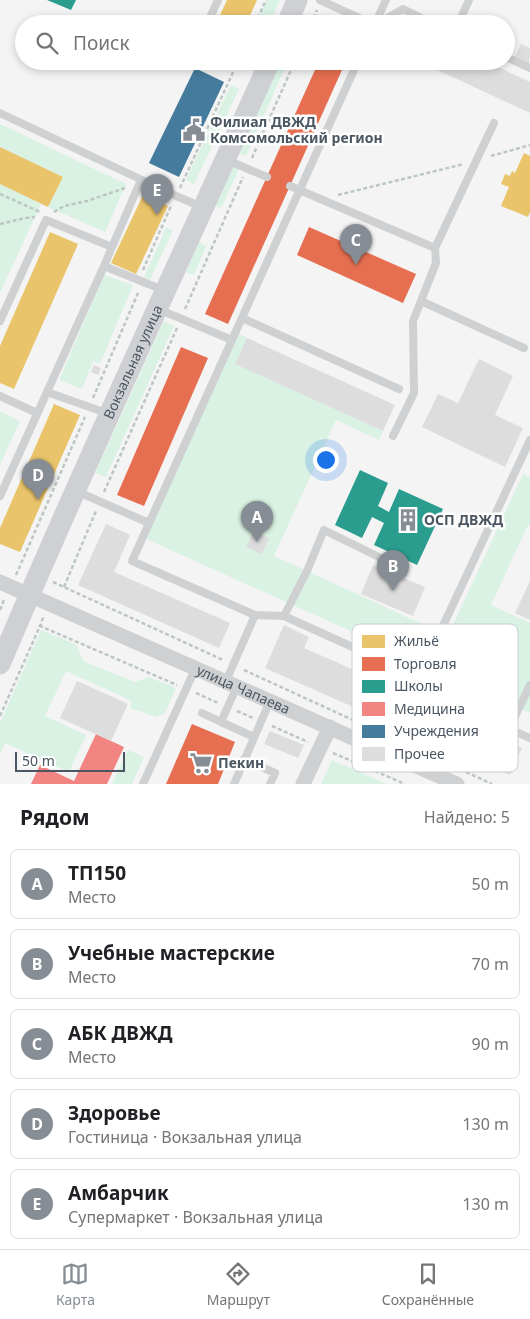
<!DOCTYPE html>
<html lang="ru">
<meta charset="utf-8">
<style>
:root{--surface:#fff;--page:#f2f2f2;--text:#202124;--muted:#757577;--line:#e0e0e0;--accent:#868d94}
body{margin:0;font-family:"Noto Sans",sans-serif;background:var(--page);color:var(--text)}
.scale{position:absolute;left:15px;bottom:12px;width:110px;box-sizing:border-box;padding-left:5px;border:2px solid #4a5661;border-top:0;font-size:14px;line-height:18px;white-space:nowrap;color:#4a5661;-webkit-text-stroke:4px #fff;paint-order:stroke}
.you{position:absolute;left:325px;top:459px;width:18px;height:18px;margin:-12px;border:4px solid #fff;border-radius:50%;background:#1a73e8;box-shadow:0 0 0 8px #1a73e833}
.badge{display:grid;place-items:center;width:32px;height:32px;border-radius:50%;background:var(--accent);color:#fff;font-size:16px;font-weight:700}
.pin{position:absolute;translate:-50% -41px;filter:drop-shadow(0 1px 2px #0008)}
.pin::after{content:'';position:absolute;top:26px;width:18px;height:15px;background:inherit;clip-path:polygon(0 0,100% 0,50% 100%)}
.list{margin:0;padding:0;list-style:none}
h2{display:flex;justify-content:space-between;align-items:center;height:65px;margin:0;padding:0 20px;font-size:21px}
h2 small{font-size:16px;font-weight:400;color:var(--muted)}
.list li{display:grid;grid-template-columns:32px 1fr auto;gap:15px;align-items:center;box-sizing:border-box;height:70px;margin:0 10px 10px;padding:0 10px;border:1px solid var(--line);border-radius:8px}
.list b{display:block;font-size:19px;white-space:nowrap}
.list p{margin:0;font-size:16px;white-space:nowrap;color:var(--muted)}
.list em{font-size:16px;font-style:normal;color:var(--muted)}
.icon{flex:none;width:28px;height:28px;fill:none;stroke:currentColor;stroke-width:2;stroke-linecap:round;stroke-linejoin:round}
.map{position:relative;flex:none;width:530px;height:784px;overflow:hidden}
.search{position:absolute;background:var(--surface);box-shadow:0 2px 8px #0003;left:15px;right:15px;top:15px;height:55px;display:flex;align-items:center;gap:12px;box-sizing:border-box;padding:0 18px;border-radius:28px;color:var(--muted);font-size:19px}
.sheet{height:465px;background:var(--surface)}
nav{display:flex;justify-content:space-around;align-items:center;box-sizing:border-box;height:70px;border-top:1px solid var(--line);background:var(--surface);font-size:14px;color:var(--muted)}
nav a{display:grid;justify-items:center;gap:2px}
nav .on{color:var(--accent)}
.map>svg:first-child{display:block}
.green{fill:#d9f2e3}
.homes{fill:#e9c46a}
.shops{fill:#e76f51}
.schools{fill:#2a9d8f}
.health{fill:#f28482}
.public{fill:#457b9d}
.building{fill:#ddddde}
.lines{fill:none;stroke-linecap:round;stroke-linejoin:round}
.path{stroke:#bcc7c4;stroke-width:2.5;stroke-dasharray:4 2.5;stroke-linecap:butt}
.lane{stroke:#ced0d2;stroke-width:8}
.street{stroke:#ced0d2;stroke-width:15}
.secondary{stroke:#ced0d4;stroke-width:21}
.labels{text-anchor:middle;stroke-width:5;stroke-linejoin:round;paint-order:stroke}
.poi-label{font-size:14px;font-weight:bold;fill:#4a5661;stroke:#fff;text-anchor:start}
.street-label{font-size:14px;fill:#4a5661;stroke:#fff}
.key{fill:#fff;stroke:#c9ccd0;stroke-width:1}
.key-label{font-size:14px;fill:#4a5661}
</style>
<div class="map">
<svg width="530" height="784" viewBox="0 0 530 784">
<rect width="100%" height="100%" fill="#f4f4f4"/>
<!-- green -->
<path class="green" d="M267,0H280L269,24H256Z
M277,61H288L246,156L236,152Z
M231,85L239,89L194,184L186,180Z
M0,124L126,184L105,232L48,207L63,177L0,147Z
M230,165L239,169L221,208L212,204Z
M0,184L41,204L0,293Z
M166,228L173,230L150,280L144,277Z
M199,242L206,246L194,275L186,272Z
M104,275L133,285L100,364L93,361L82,389L59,380Z
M164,321L174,326L106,477L95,473Z
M238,333L247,338L236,364L383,431L379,440L336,420L274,556L431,628L417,661L144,538Z
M0,411L20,421L0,465Z
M523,474L530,477V526L528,525L491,605L530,623V713L433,668Z
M41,630L77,645L83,661L135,682L149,677L176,688L165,713L156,717L130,708L132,701L66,671L45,716L86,735L69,772L5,743L0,754V723Z
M128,750L144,757L132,784H112Z
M332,760L387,784H321Z"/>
<!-- homes -->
<path class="homes" d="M227,0H257L246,24H216Z
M0,147L63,177L48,207L0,184Z
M524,153L530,156V212L528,217L501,206L509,187L501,184L505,174L510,176L512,171L515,173Z
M143,195L168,206L136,274L111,263Z
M50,232L78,244L14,389L0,383V346Z
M54,404L80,415L20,552L0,544V528Z"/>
<!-- shops -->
<path class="shops" d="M319,61H346L228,324L205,314Z
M309,227L416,274L403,303L297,255Z
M181,347L208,358L144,506L117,495Z
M192,724L235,742L218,784H166Z"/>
<!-- schools -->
<path class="schools" d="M47,0H76L71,10Z
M360,470L388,483L378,506L389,512L399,489L443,509L417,565L374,545L384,523L372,517L362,538L335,525Z"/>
<!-- health -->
<path class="health" d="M96,734L124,747L107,784H31L40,765L74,781Z"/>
<!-- public -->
<path class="public" d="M195,68L224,82L179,177L149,163Z"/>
<!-- building -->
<path class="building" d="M521,44L530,48L529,64L515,57Z
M418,61H485L530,82V113Z
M247,338L395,405L383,431L235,364Z
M479,359L513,376L495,415L523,428L505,467L422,427L438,394L458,403Z
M94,365L101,368L98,375L91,372Z
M106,524L130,535L114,572L230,623L219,648L78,585Z
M253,531L269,538L262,554L246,547Z
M373,565L425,587L413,616L361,594Z
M530,581V620L515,613Z
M284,625L309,637L304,648L393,687L397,677L423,689L405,730L265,668Z
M77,681L128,704L111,741L60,718Z
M456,719L522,748L510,775L444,746Z
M270,731L304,745L298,758L264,744Z"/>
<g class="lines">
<!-- path -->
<path class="path" d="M255,24L266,0
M311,24L317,10
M491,156L530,145
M252,158L295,61
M180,188L235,68
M0,194L40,212
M338,195L464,164
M54,212L64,206L87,201L125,188
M0,224L25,218L35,217
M143,270L171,206
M185,309L243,177
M93,398L138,293V291
M104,492L177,328
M16,575L85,417
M53,582L223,660
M64,587L96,511
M0,610L4,600
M39,625L40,626L44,615
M244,670L366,726
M196,693L218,703
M237,711L253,718
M0,716L40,626L177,685
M272,726L308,742
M333,753L405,784
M466,772L492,784"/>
<!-- lane -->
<path class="lane" d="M320,0L372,24
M207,24L218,0
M375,24L386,0
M377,24L403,9L434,24
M458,24L469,0
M506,57L530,68
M243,61L264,71
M358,61L132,561L255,615L284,616L419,677L462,708L530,738
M0,113L176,196L202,207
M227,160L267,177
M290,186L435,248L494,123
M112,247L104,266L163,290
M421,301L524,348
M158,309L232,340
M242,318L399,389
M0,321L46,220L112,247L141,180
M47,392L104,266
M0,396L37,413
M393,436L414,393L413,321L436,263L435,248
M76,491L149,523
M0,496L47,392L109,414
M284,616L307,571L324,530L397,566
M419,677L530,440
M226,681L255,615
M202,713L221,722L237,686
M221,722L254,737
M509,729L530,685
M244,759L275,773L270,784
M143,784L196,667
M234,784L270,701"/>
<!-- street -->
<g class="street">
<path id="s1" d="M0,582L457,784"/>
<path d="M303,784L330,727"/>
</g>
<!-- secondary -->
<g class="secondary">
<path d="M287,24L297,0"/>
<path id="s2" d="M0,664C86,461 179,262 270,61"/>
</g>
</g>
<!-- icons -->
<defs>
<symbol id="civic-bare" viewBox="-9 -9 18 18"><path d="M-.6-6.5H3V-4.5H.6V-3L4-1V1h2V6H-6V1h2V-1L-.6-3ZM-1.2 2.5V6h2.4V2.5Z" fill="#868d94" stroke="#fff" stroke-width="2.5" paint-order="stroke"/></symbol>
<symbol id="building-bare" viewBox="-9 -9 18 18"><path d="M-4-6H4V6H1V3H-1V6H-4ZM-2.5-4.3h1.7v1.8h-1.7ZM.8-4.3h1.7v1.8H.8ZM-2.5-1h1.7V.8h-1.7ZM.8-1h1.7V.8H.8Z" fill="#868d94" stroke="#fff" stroke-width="2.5" paint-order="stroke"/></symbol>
<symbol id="supermarket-bare" viewBox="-9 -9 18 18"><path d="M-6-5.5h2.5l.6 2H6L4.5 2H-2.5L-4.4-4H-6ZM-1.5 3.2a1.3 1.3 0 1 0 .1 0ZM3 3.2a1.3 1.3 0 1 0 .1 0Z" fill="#868d94" stroke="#fff" stroke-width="2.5" paint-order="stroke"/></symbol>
</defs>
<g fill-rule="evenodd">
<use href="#civic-bare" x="178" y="114" width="32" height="32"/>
<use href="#building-bare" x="392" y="504" width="32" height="32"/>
<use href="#supermarket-bare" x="185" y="747" width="32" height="32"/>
</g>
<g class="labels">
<!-- poi labels -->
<g class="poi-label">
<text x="210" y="127">Филиал ДВЖД<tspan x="210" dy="16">Комсомольский регион</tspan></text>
<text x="424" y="525">ОСП ДВЖД</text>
<text x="218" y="768">Пекин</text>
</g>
<!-- street labels -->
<g class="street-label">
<text dy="5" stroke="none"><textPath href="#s2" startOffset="330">Вокзальная улица</textPath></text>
<text dy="5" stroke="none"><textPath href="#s1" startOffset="266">улица Чапаева</textPath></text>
</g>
</g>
<!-- legend -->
<rect x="352" y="624" width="166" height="148" rx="8" class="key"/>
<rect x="362" y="635" width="23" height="13" fill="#e9c46a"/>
<rect x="362" y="657" width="23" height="14" fill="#e76f51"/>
<rect x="362" y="680" width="23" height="13" fill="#2a9d8f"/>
<rect x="362" y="702" width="23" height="14" fill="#f28482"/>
<rect x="362" y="725" width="23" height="13" fill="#457b9d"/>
<rect x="362" y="747" width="23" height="14" fill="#ddddde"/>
<g class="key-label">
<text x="394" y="646">Жильё</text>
<text x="394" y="669">Торговля</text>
<text x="394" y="691">Школы</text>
<text x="394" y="714">Медицина</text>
<text x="394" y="736">Учреждения</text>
<text x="394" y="759">Прочее</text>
</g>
</svg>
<div class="scale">50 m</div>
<div class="you"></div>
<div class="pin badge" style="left:257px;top:542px">A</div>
<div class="pin badge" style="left:393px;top:591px">B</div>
<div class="pin badge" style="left:356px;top:265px">C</div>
<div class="pin badge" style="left:38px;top:500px">D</div>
<div class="pin badge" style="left:157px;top:215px">E</div>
<div class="search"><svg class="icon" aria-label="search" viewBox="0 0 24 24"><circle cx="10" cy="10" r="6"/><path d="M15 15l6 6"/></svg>Поиск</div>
</div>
<section class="sheet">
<h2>Рядом<small>Найдено: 5</small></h2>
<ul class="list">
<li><span class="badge">A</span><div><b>ТП150</b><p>Место</p></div><em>50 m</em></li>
<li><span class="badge">B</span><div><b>Учебные мастерские</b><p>Место</p></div><em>70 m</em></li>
<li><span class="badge">C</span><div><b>АБК ДВЖД</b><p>Место</p></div><em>90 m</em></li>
<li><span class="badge">D</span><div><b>Здоровье</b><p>Гостиница · Вокзальная улица</p></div><em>130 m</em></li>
<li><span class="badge">E</span><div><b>Амбарчик</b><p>Супермаркет · Вокзальная улица</p></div><em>130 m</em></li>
</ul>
</section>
<nav>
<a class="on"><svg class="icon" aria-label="map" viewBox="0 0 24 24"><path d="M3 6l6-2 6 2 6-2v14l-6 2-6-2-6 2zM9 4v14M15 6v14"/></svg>Карта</a>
<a><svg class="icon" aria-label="directions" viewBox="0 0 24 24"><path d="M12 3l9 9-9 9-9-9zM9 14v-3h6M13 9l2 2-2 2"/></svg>Маршрут</a>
<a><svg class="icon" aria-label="saved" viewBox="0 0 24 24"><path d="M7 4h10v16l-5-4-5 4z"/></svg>Сохранённые</a>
</nav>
